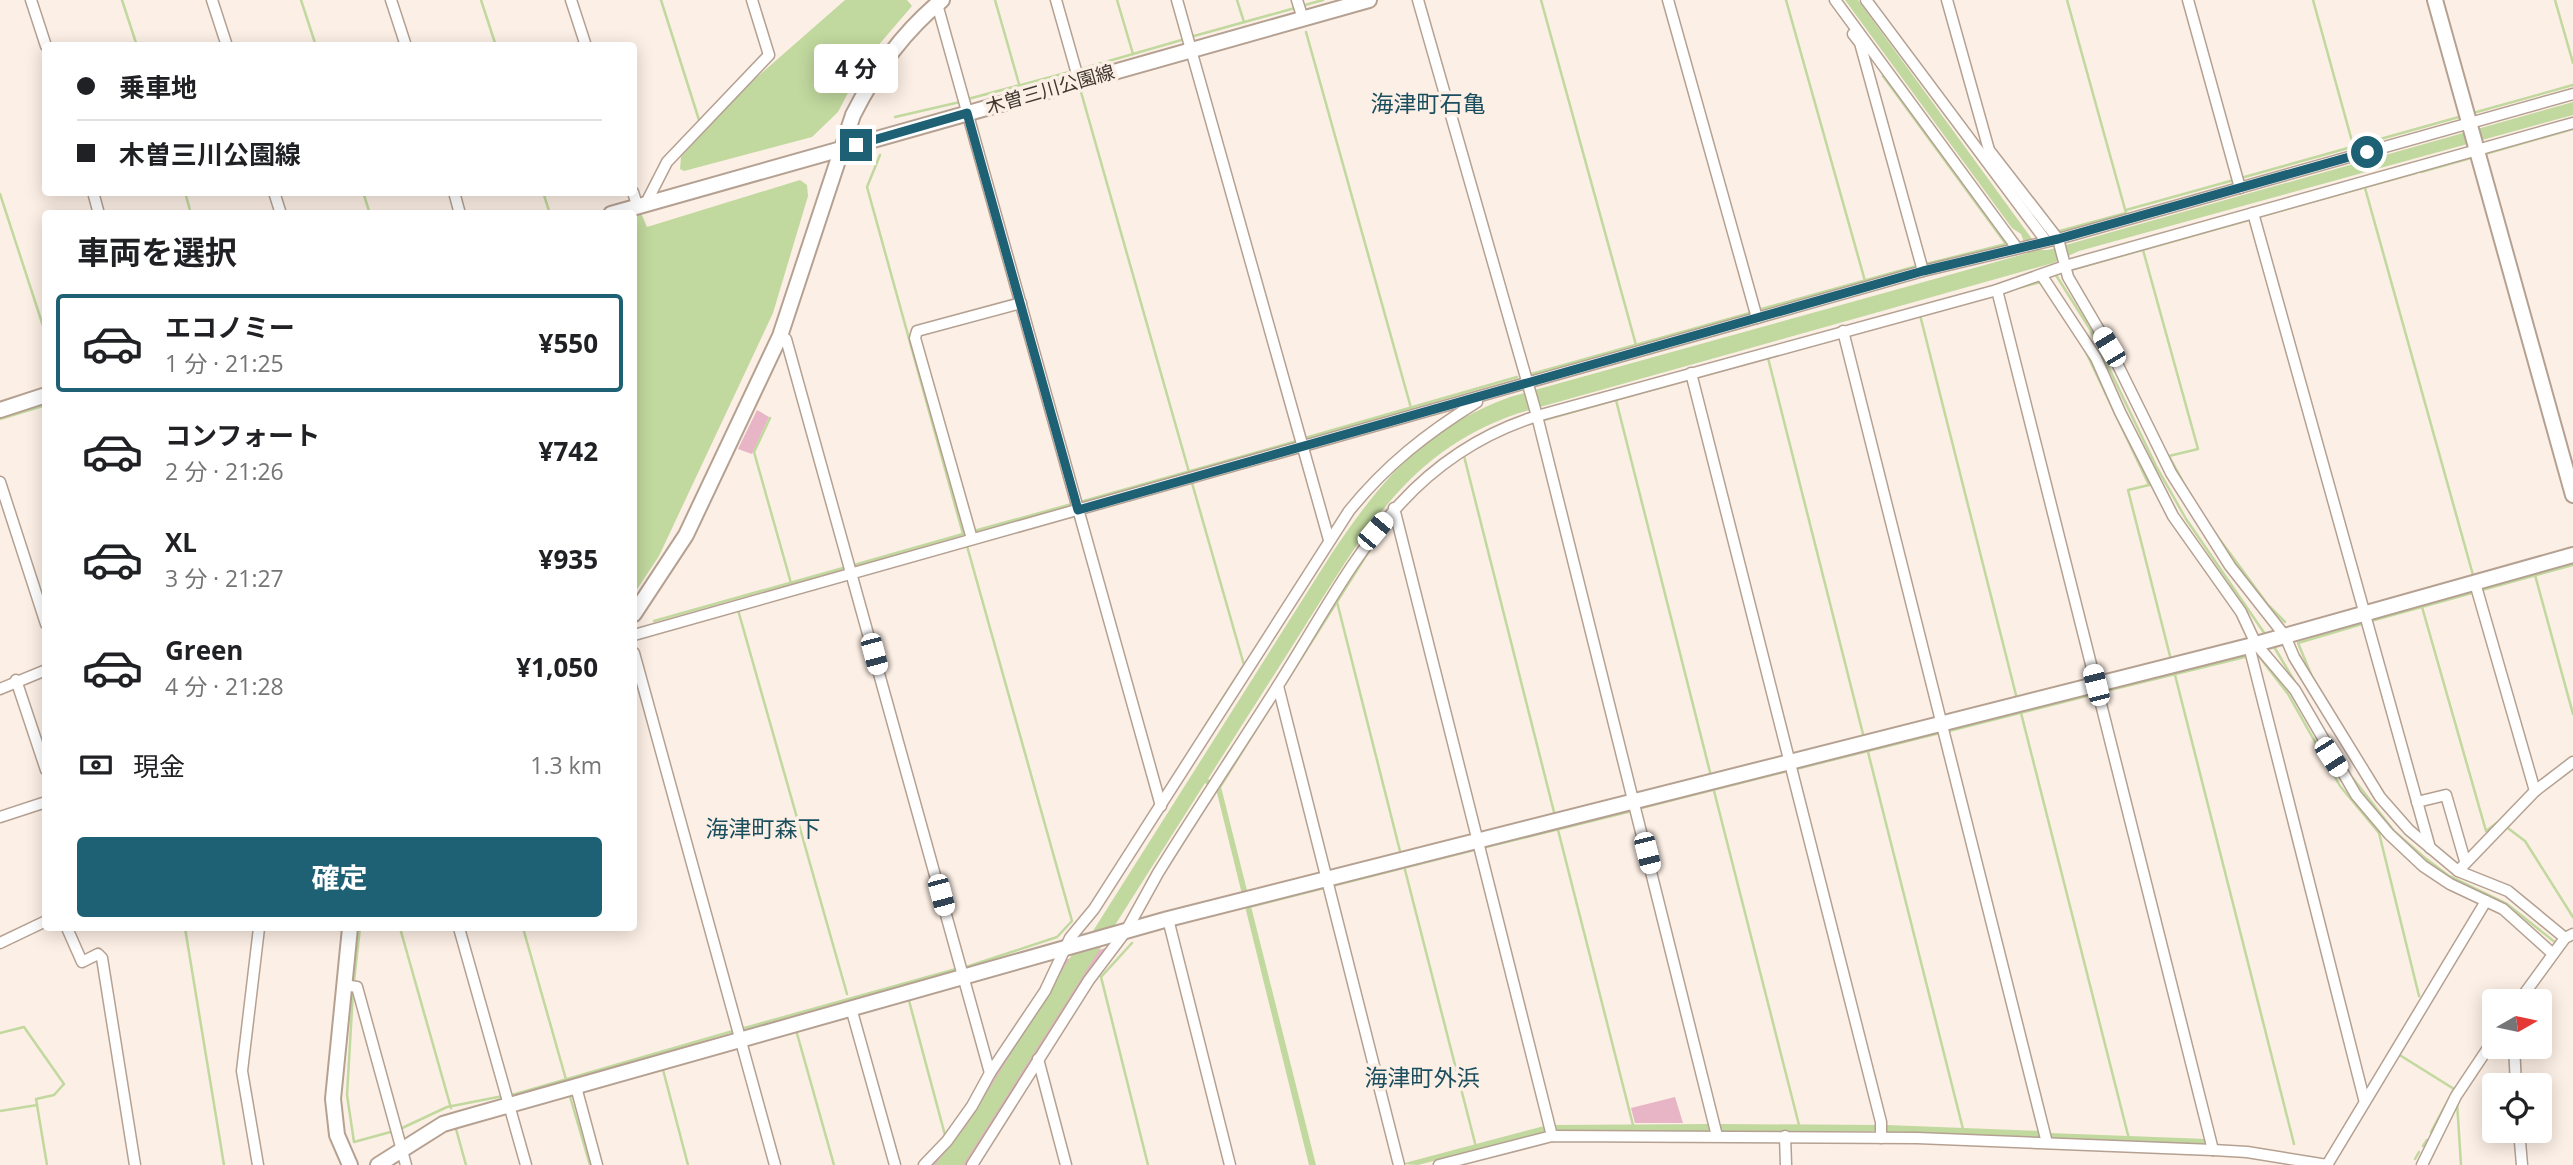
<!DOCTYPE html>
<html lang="ja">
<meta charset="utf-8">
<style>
:root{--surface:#fff;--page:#f6f6f6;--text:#202124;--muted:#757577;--line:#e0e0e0;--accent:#1e6074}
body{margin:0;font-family:"Open Sans","Noto Sans JP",sans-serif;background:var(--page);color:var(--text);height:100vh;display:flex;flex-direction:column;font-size:26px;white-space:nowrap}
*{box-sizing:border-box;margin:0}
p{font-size:23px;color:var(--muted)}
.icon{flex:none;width:38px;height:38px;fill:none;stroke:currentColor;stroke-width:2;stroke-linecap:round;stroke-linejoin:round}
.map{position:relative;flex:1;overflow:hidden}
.sheet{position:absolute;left:42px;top:210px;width:595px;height:721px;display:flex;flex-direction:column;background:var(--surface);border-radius:7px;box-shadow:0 4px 18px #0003}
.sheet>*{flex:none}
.guide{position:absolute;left:42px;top:42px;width:595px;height:154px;border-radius:7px;box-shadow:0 4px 18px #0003;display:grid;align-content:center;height:154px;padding:0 35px;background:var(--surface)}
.needle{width:46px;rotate:81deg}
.controls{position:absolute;left:2482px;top:989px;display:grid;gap:14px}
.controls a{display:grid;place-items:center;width:70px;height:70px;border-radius:7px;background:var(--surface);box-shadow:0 4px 18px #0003;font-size:35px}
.end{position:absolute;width:32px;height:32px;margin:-16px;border:9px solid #1e6074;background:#fff;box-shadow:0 0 0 4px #fff}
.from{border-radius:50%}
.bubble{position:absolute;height:49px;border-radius:7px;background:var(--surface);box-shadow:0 4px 18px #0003;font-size:23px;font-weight:700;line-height:49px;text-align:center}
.car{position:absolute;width:21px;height:42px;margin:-21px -10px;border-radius:9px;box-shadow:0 0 5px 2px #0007;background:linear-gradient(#fff 24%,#345 0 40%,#fff 0 76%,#345 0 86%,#fff 0)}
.guide b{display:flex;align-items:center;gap:24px;height:66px;font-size:26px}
.guide b+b{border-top:2px solid var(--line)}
.guide i{width:18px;height:18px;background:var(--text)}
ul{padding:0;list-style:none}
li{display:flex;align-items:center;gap:21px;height:98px;margin:0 14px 10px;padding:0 21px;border:4px solid transparent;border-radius:7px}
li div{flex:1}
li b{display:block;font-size:26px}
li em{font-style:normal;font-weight:700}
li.active{border-color:var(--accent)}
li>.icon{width:63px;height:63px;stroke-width:1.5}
h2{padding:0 35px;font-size:32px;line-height:84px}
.pay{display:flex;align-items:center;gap:18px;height:77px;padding:0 35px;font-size:26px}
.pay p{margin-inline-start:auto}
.cta{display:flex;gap:14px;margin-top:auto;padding:14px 35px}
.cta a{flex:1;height:80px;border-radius:7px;background:var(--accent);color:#fff;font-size:28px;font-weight:700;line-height:80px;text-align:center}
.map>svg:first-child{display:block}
.green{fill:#e7b5c5}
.water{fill:#c1d89e}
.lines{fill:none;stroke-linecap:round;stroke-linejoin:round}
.stream{stroke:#c1d89e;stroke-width:2.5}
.street-casing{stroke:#b5a192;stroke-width:13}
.secondary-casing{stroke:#b5a192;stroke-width:18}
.street{stroke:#fff;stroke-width:10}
.secondary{stroke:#fff;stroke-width:14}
.route{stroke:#1e6074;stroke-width:9}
.labels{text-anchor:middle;stroke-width:7;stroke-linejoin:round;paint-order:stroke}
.street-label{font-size:19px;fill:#403831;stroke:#fcefe5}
.quarter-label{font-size:23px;fill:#1a4e5e;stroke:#fcefe5}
</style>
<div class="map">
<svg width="2573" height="1165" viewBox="0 0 2573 1165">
<rect width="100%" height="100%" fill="#fcefe5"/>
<g class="green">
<path d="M757,410L769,417L752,454L738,449Z"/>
<path d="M1109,947L968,1165H930L993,1076L1064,960Z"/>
<path d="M1675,1097L1683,1123H1635L1631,1108Z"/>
</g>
<g class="water">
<path d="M845,0H907L912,6L864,62L838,112L812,137L684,171L680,169L681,157L739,93Z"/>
<path d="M1845,0H1858L2040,250H2048L2573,102V115L2079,251L2053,263L1519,413C1409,450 1366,530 1308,621C1275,674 1241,726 1208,779L1221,787L1316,1165H1309L1216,789L1205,783L963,1165H935L967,1125L1073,953L1093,931L1332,553C1381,480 1425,428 1510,397L2028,253L2021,234L2012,228Z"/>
<path d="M800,180L807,185L808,196L773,313L659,556L634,594V237L636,231L634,216L641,213L647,227Z"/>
<path d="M1713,1124L1711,1132H1557L1555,1125Z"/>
<path d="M1720,1124L1878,1125L1877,1131L1722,1132Z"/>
<path d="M1548,1125L1547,1132L1418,1165L1401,1164Z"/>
<path d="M1887,1125L2042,1131L2041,1138L1886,1132Z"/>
<path d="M2049,1133L2207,1139L2205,1145L2050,1139Z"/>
</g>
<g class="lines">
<g class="stream">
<path d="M122,0L137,46"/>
<path d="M301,0L316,46"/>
<path d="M481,0L496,46"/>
<path d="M661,0L699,120"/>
<path d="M995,0L1019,84"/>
<path d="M1117,0L1133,54"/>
<path d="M1237,0L1244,22"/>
<path d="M1541,0L1636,345"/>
<path d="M1786,0L1865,281"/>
<path d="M2313,0L2353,145"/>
<path d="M2555,0L2573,63"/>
<path d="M1305,5L1323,0"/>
<path d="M1306,32L1411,408"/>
<path d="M1194,36L1295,8"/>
<path d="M1081,69L1185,39"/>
<path d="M1883,76L2006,244L1926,264"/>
<path d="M1081,92L1189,472"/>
<path d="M968,99L1073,71"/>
<path d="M2473,113L2573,85"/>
<path d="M895,117L960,102"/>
<path d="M2485,154L2573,129"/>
<path d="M880,155L867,187L963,534"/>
<path d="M2421,172L2471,158"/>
<path d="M2241,178L2459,117"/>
<path d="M2365,188L2473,575"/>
<path d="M185,192L191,214"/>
<path d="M363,192L370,214"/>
<path d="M543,192L550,214"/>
<path d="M0,194L46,335"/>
<path d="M2126,210L2234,180"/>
<path d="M2258,217L2416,173"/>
<path d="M2056,232L2126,213L2067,0"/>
<path d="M2143,250L2198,449L2169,456L2188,491"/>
<path d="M2071,270L2249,220"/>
<path d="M2054,272L2090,329L2156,466L2186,519L2267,637"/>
<path d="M2014,289L2041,282"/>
<path d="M1758,310L1917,266"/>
<path d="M1920,315L2017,699"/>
<path d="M2083,346L2149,485L2128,490L2171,660"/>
<path d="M1768,358L1864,738"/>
<path d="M1528,375L1750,313"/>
<path d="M1698,377L1769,357"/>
<path d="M1616,400L1711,776"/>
<path d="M770,418L754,452L791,583"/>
<path d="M0,419L46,405"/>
<path d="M1544,420L1687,380"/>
<path d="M1305,438L1517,377"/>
<path d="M1464,456L1555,816"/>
<path d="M1192,483L1244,665L1200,734"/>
<path d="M1080,502L1297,441"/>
<path d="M2212,529L2268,605L2285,622"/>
<path d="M974,531L1072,504"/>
<path d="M854,565L963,534"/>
<path d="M2535,575L2573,714"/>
<path d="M2482,590L2573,565"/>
<path d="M1337,602L1401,855"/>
<path d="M2422,607L2486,831L2498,822"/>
<path d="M738,610L847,994"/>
<path d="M654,621L843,568"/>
<path d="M2371,621L2472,593"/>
<path d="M2273,645L2345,766"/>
<path d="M2258,655L2288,694L2340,786L2379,833L2419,996"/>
<path d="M2174,671L2294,1144"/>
<path d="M2313,679L2298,643L2362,624"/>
<path d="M1283,687L1371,548"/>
<path d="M2102,692L2249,656"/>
<path d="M2020,709L2129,1139"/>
<path d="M1949,731L2095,694"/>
<path d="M1867,748L1963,1129"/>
<path d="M1796,769L1940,733"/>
<path d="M2348,772L2394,831L2425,858L2449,876L2507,904L2556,943"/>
<path d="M1220,787L1276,698"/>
<path d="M1713,787L1799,1125"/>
<path d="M1641,808L1788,771"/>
<path d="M1557,826L1633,1125"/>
<path d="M2505,826L2525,841L2573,917"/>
<path d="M1486,847L1632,811"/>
<path d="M1404,866L1476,1147"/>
<path d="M1332,886L1478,849"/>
<path d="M1249,907L1324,888"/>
<path d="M185,928L224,1165"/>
<path d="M400,928L451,1108"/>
<path d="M523,928L567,1083"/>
<path d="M1132,943L1101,977L1148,1165"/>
<path d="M966,967L1057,937L1072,921L967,546"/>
<path d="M354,981L360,928"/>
<path d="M353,991L347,1095L354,1142L394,1131"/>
<path d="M908,997L945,1135"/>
<path d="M741,1029L956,969"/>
<path d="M796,1030L834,1165"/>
<path d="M0,1033L24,1027L64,1084L54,1095L36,1099L47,1165"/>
<path d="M2398,1054L2454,1089L2431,1132"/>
<path d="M662,1066L688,1165"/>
<path d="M569,1093L590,1165"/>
<path d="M512,1095L733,1031"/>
<path d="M2457,1102L2461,1165"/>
<path d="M0,1111L37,1105"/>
<path d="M400,1129L447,1107L503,1096"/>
<path d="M456,1129L466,1165"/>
<path d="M2423,1146L2427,1140"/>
<path d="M2415,1159L2419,1152"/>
</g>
<defs>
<g id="street">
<path d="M31,0L46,46"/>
<path d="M212,0L227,46"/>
<path d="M391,0L406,46"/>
<path d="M571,0L586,46"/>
<path d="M1056,0L1079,81"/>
<path d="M1177,0L1329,540"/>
<path d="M1297,0L1303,19"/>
<path d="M1418,0L1537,416L1717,1136"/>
<path d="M1668,0L1757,318"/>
<path d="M1835,0L2017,248"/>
<path d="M1866,0L2046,241"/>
<path d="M1947,0L1989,150L2058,239L2573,94"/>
<path d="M2188,0L2240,188"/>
<path d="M937,4L1161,806"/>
<path d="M1853,34L1860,43L1923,271"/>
<path d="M93,192L99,214"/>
<path d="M274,192L281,214"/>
<path d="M454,192L460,214"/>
<path d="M633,192L637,205"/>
<path d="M646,203L667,162L769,55L752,0"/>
<path d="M2253,213L2430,848"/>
<path d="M2042,276L2096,358L2120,412L2173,516L2241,612L2256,644L2295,690L2356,795L2389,834L2423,866L2450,884L2503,909L2553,954"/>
<path d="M1997,290L2213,1150"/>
<path d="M1843,331L2047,1143"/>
<path d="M780,336L786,339L990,1073"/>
<path d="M1691,373L1881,1122V1138"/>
<path d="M0,482L46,624"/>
<path d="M1394,508L1552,1136"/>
<path d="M972,539L915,338L917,331L1021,303"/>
<path d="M2475,583L2535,791"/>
<path d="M634,635L1923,271L2058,239L2068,277L2109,347L2171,473L2230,566L2285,636L2294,657L2380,797L2409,830L2458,871L2508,891L2565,938"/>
<path d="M2249,646L2364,1099"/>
<path d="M634,653L775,1165"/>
<path d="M16,680L46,770"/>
<path d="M1278,686L1399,1165"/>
<path d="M0,689L46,670"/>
<path d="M2417,802L2446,795L2465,861"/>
<path d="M0,817L46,802"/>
<path d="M2458,871L2535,791L2573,762"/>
<path d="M1168,919L1230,1165"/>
<path d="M67,928L82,962L98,954L102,958L135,1165"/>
<path d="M459,928L526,1165"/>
<path d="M0,943L46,921"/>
<path d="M343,985L357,987L406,1165"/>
<path d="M2519,1001L2565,938L2573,934"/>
<path d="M851,1008L895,1165"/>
<path d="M2514,1046L2516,1085"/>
<path d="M1038,1059L1066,1165"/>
<path d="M576,1087L597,1165"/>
<path d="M2519,1130L2522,1165"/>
<path d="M1785,1136L1786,1165"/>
<path d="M258,1165L242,1071L259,928"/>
<path d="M924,1165L947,1141L972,1106L990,1073L1045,991L1070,938L1094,909L1349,511C1386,465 1427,433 1477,402"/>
<path d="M972,1165L1089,980L1126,931L1158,873C1197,810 1239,747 1279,684C1351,570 1398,460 1537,416L1997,290L2065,266L2573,123"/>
<path d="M1439,1165L1552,1136L1917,1138L2213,1150L2247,1152L2327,1165"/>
<path d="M2327,1165L2486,901"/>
<path d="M2422,1165L2456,1096L2494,1039"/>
</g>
<g id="secondary">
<path d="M2435,0L2573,495"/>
<path d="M611,214L1369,0"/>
<path d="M0,410L46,395"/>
<path d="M634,614L686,535L780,336L853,115C875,71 904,31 942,0"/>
<path d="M350,928L333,1099L337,1135L350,1165"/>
<path d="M378,1165L443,1124L460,1119L1168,919L2249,646L2573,555"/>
</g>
</defs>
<use href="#street" class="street-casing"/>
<use href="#secondary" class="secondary-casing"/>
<use href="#street" class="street"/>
<use href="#secondary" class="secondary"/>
</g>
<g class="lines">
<path class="route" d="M856,145L967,113L1078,510L1923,271L2058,239L2367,152"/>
</g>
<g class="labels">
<g class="street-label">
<text transform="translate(1050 89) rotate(-16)" y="7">木曽三川公園線</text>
</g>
<g class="quarter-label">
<text x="1428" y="112">海津町石亀</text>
<text x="763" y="837">海津町森下</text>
<text x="1422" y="1086">海津町外浜</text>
</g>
</g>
</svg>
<div class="controls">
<a><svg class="needle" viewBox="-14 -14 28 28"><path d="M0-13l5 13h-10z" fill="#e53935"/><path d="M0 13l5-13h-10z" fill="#757577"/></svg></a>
<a><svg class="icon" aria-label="locate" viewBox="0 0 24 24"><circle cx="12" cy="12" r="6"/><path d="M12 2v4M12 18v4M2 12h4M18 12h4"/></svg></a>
</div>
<i class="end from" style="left:2367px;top:152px"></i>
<i class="end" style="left:856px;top:145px"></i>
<div class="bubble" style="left:814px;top:44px;width:84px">4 分</div>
<i class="car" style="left:2109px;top:347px;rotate:329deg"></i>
<i class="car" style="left:1375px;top:531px;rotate:40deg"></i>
<i class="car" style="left:874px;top:654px;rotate:165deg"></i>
<i class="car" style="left:2096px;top:685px;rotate:346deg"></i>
<i class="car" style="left:2331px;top:757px;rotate:147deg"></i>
<i class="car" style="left:1647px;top:853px;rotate:166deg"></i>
<i class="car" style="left:941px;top:895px;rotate:165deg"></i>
<div class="guide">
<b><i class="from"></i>乗車地</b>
<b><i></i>木曽三川公園線</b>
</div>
<section class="sheet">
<h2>車両を選択</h2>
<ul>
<li class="active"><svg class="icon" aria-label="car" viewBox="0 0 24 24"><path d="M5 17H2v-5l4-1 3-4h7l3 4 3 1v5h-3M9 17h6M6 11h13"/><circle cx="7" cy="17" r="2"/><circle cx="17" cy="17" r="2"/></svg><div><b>エコノミー</b><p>1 分 · 21:25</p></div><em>¥550</em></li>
<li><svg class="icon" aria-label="car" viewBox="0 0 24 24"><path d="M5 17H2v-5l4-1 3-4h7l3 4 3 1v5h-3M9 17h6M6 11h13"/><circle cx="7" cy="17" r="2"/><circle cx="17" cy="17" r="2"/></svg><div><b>コンフォート</b><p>2 分 · 21:26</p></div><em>¥742</em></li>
<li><svg class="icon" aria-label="car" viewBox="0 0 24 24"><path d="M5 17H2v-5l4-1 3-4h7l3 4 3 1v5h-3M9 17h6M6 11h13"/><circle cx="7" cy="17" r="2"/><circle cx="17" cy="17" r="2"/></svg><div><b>XL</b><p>3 分 · 21:27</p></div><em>¥935</em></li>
<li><svg class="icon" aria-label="car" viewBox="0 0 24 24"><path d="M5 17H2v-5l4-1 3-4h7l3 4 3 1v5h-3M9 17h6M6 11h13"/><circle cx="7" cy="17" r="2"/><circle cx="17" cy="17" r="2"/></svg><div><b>Green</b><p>4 分 · 21:28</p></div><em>¥1,050</em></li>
</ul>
<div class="pay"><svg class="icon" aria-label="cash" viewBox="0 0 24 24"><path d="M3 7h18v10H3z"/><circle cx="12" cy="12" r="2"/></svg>現金<p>1.3 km</p></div>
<div class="cta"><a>確定</a></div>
</section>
</div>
